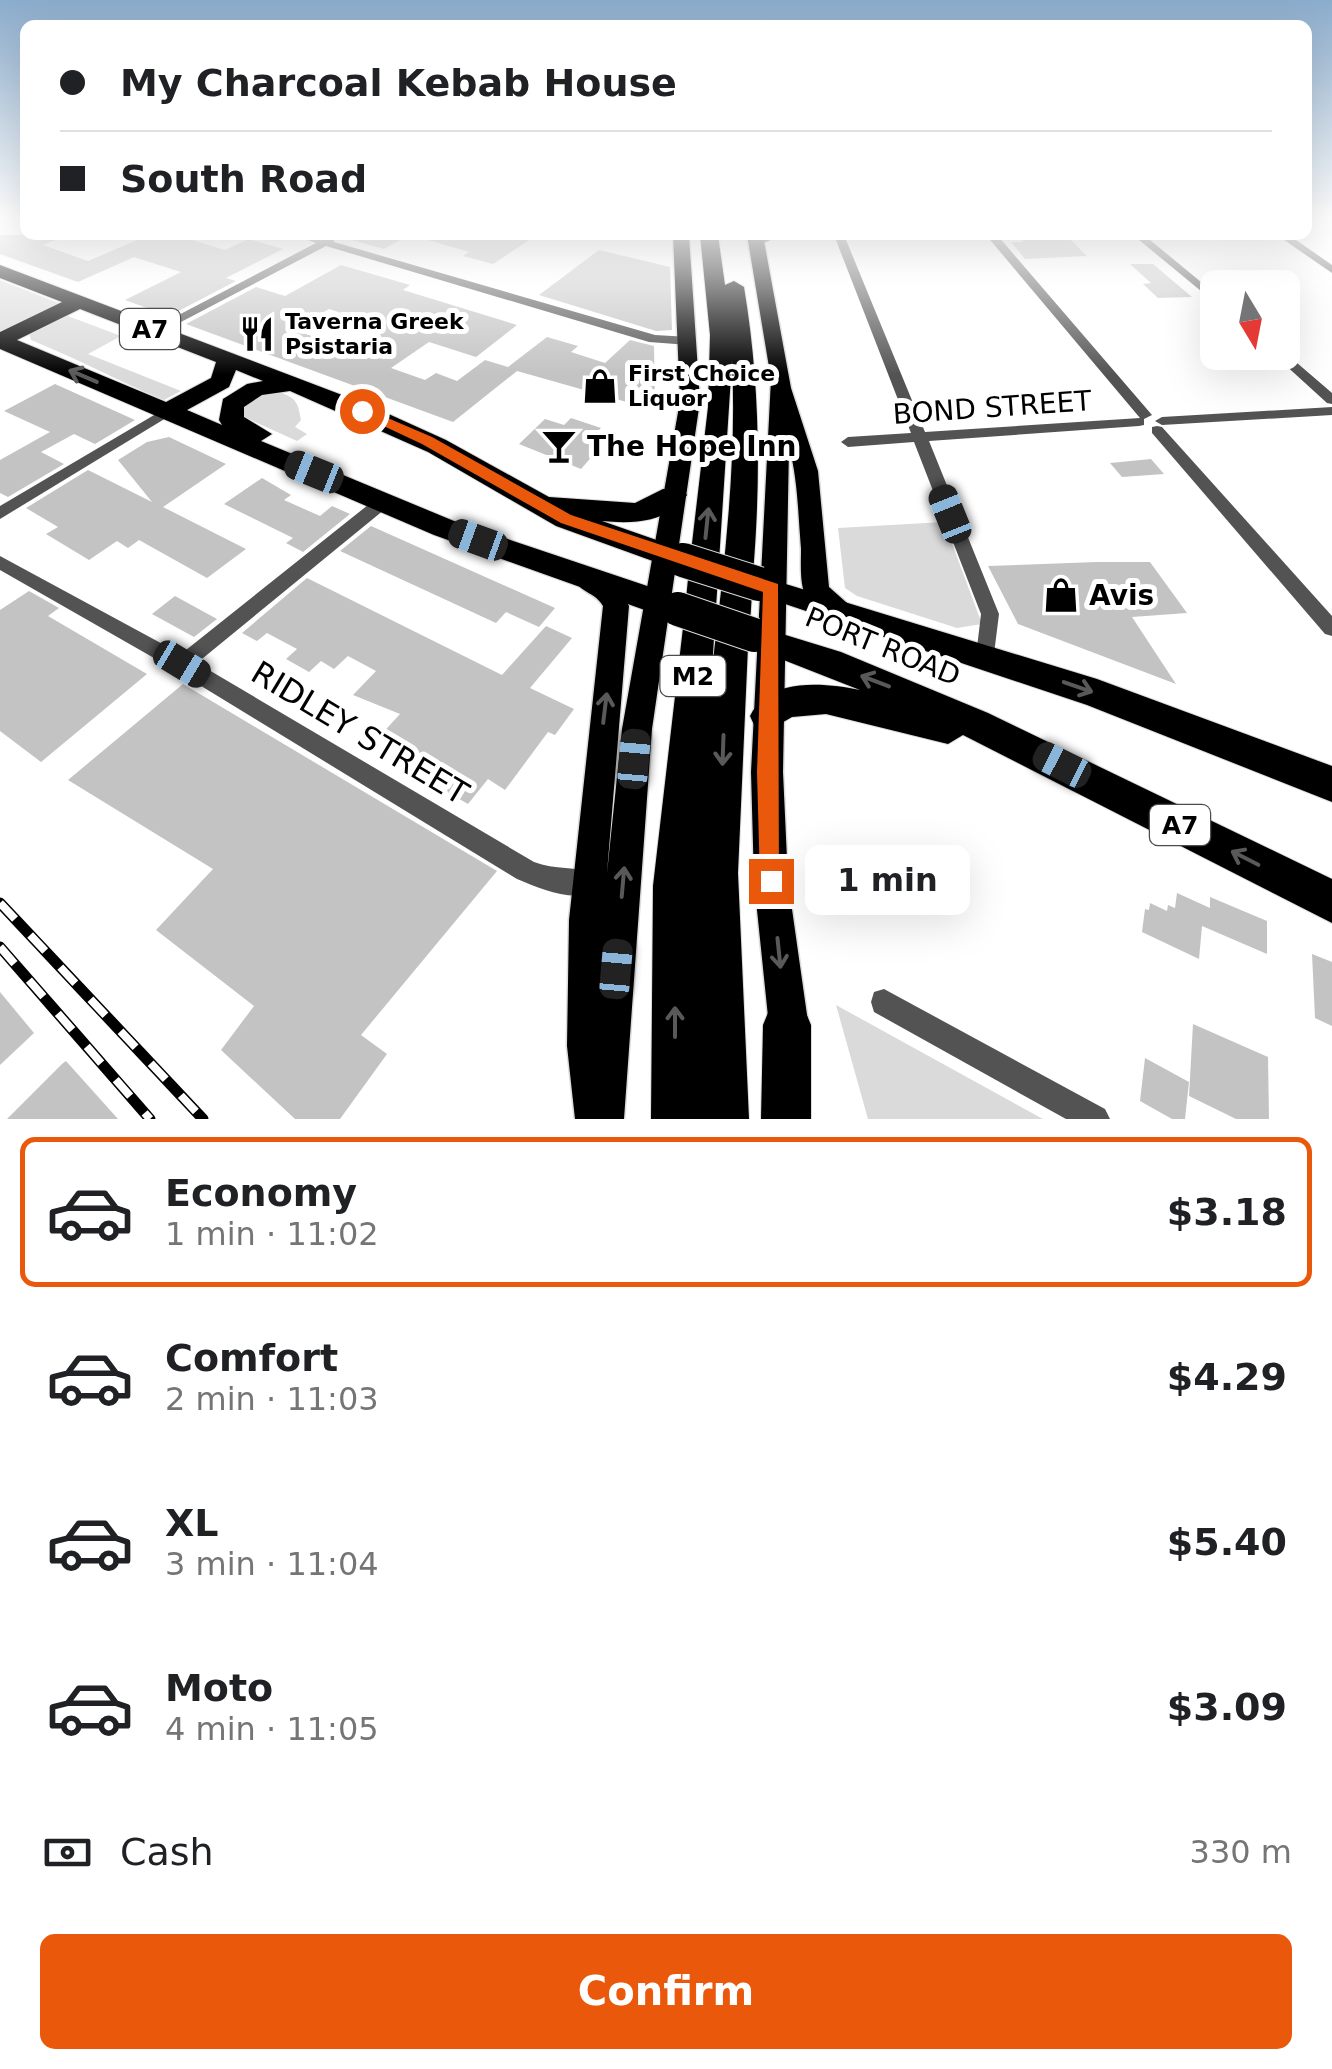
<!DOCTYPE html>
<meta charset="utf-8">
<style>
:root{--surface:#fff;--page:#f6f6f6;--text:#202124;--muted:#757577;--line:#e0e0e0;--accent:#ea580c}
body{margin:0;font-family:"DejaVu Sans",sans-serif;background:var(--page);color:var(--text);height:100vh;display:flex;flex-direction:column;font-size:38px;white-space:nowrap}
*{box-sizing:border-box;margin:0}
p{font-size:32px;color:var(--muted)}
.icon{flex:none;width:55px;height:55px;fill:none;stroke:currentColor;stroke-width:2;stroke-linecap:round;stroke-linejoin:round}
.map{position:relative;height:1119px;overflow:hidden}
.drawer{display:flex;flex-direction:column;background:var(--surface);flex:1}
.drawer>*{flex:none}
.banner{position:absolute;left:20px;top:20px;width:1292px;height:220px;border-radius:15px;box-shadow:0 10px 40px #0002;display:grid;align-content:center;height:220px;padding:0 40px;background:var(--surface)}
.needle{width:65px;rotate:170deg}
.fabs{position:absolute;left:1200px;top:270px;display:grid;gap:20px}
.fabs a{display:grid;place-items:center;width:100px;height:100px;border-radius:15px;background:var(--surface);box-shadow:0 10px 40px #0002;font-size:50px}
.end{position:absolute;width:45px;height:45px;margin:-22px;border:12px solid #ea580c;background:#fff;box-shadow:0 0 0 5px #fff}
.from{border-radius:50%}
.bubble{position:absolute;height:70px;border-radius:15px;background:var(--surface);box-shadow:0 10px 40px #0002;font-size:32px;font-weight:700;line-height:70px;text-align:center}
.car{position:absolute;width:30px;height:60px;margin:-30px -15px;border-radius:12px;box-shadow:0 0 8px 2px #0007;background:linear-gradient(#222 24%,#8ab4d8 0 40%,#222 0 76%,#8ab4d8 0 86%,#222 0)}
.banner b{display:flex;align-items:center;gap:35px;height:95px;font-size:38px}
.banner b+b{border-top:2px solid var(--line)}
.banner i{width:25px;height:25px;background:var(--text)}
ul{padding:18px 0 0;list-style:none}
li{display:flex;align-items:center;gap:30px;height:150px;margin:0 20px 15px;padding:0 20px;border:5px solid transparent;border-radius:15px}
li div{flex:1}
li b{display:block;font-size:38px}
li em{font-style:normal;font-weight:700}
li.current{border-color:var(--accent)}
li>.icon{width:90px;height:90px;stroke-width:1.5}
.pay{display:flex;align-items:center;gap:25px;height:110px;padding:0 40px;font-size:38px}
.pay p{margin-inline-start:auto}
.action{display:flex;gap:20px;margin-top:auto;padding:20px 40px}
.action a{flex:1;height:115px;border-radius:15px;background:var(--accent);color:#fff;font-size:40px;font-weight:700;line-height:115px;text-align:center}
.map>svg:first-child{display:block}
.green{fill:#dadada}
.building{fill:#c3c3c3;fill-rule:evenodd}
.lines{fill:none;stroke-linecap:round;stroke-linejoin:round}
.primary-casing{stroke:#dbdbdb;stroke-width:3}
.highway-casing{stroke:#dbdbdb;stroke-width:2}
.street{fill:#535353;fill-rule:evenodd}
.secondary{fill:#202020;fill-rule:evenodd}
.primary{fill:#000;fill-rule:evenodd}
.highway{fill:#000;fill-rule:evenodd}
.rail-casing{stroke:#000;stroke-width:11}
.rail{stroke:#fff;stroke-width:8;stroke-dasharray:22;stroke-linecap:butt}
.highway-bridge-casing{stroke:#dbdbdb;stroke-width:36;stroke-linecap:butt}
.highway-bridge{stroke:#000;stroke-width:34}
.oneway{stroke:#595959}
.route{fill:#ea580c}
.labels{text-anchor:middle;stroke-width:10;stroke-linejoin:round;paint-order:stroke}
.far-poi-label{font-size:22px;font-weight:bold;fill:#000;stroke:#fff;text-anchor:start}
.shield{fill:#fff;stroke:#4c4c4c;stroke-width:2.5}
.shield-label{font-size:25px;font-weight:bold;fill:#000}
.street-label{font-size:28px;fill:#000;stroke:#fff}
.poi-label{font-size:28px;font-weight:bold;fill:#000;stroke:#fff;text-anchor:start}
.near-street-label{font-size:32px;fill:#000;stroke:#fff}
</style>
<div class="map">
<svg width="1332" height="1119" viewBox="0 0 1332 1119">
<rect width="100%" height="100%" fill="#fff"/>
<g class="green">
<path d="M0,280L61,304L0,331Z"/>
<path d="M60,313L121,336L88,354L181,391L164,400C116,380 76,358 31,340L29,332Z"/>
<path d="M279,392C297,398 298,403 301,420L295,427L307,434L297,441L240,415L239,407L253,395Z"/>
<path d="M944,522L982,624L957,628L857,596L845,588L838,528Z"/>
<path d="M836,1005L1043,1119H868Z"/>
</g>
<g class="building">
<path d="M0,235H67L43,245L88,261L149,235H176L225,250L249,239L283,249L226,278L236,281L169,316L125,300L181,272L134,257L78,282L0,254Z"/>
<path d="M348,235H409L384,249L348,239Z"/>
<path d="M426,235H537L493,264L463,256L469,252L425,239Z"/>
<path d="M1018,235H1066L1087,256L1025,259L1011,242H1024Z"/>
<path d="M599,250L670,267L672,330L656,331L539,295Z"/>
<path d="M1130,264H1153L1192,297L1158,298L1143,284L1151,283Z"/>
<path d="M341,265L410,285L403,290L517,325L476,357L429,342L391,368L425,380L436,373L457,381L485,360L508,367L547,337L578,346L571,352L605,363L630,340L654,346L655,410L517,371L453,422L186,324L256,287L285,296ZM329,309L387,328L353,349L293,330Z"/>
<path d="M55,384L135,420L95,444L74,434L41,452L64,464L8,497L0,493V460L50,432L4,411Z"/>
<path d="M571,418L601,428L587,442L601,446L581,469L519,444L545,419L564,425Z"/>
<path d="M169,437L226,464L163,507L246,549L207,578L139,540L128,548L117,541L89,560L46,534L58,527L26,508L88,470L152,502L118,460L147,442Z"/>
<path d="M1151,459L1164,474L1122,477L1110,463Z"/>
<path d="M262,478L291,495L284,500L320,516L332,506L350,514L303,552L286,543L293,538L224,504Z"/>
<path d="M371,526L555,608L539,627L506,612L496,623L340,551Z"/>
<path d="M1097,562H1150L1187,613L1132,617L1176,684L1018,624L988,566Z"/>
<path d="M307,578L502,675L546,626L572,638L530,688L574,709L555,735L548,732L505,790L488,779L468,804L402,766L410,756L378,738L400,714L353,695L376,671L348,656L334,669L321,661L309,672L286,659L297,649L267,633L257,641L242,633Z"/>
<path d="M29,591L59,608L48,616L147,674L41,762L0,731V610Z"/>
<path d="M175,596L217,619L194,637L152,614Z"/>
<path d="M183,684L497,871L361,1035L387,1054L340,1119H295L221,1050L254,1006L156,930L213,869L68,780Z"/>
<path d="M1177,893L1210,908V897L1267,921V954L1202,926L1199,959L1142,932L1145,909L1149,910L1150,903L1167,911L1168,905L1175,908Z"/>
<path d="M1312,954L1332,962V1026L1315,1018Z"/>
<path d="M0,992L34,1033L0,1065Z"/>
<path d="M1193,1024L1268,1057L1269,1119H1236L1189,1096Z"/>
<path d="M1145,1058L1189,1082L1185,1119H1172L1140,1101Z"/>
<path d="M66,1061L118,1119H7L62,1064Z"/>
</g>
<g class="lines">
<defs>
<g id="primary">
<path d="M673,235H689L700,401L652,729L624,1119H575L567,1046L569,920L603,606C596,593 582,593 575,581L579,574C603,567 619,587 629,606L607,873L622,729L680,401Z"/>
<path d="M747,235H763L791,388L818,471L829,587L856,611L852,618C834,624 808,608 803,589C800,577 801,561 801,549C798,514 798,480 789,447L783,772L788,881L810,1036L804,1050L790,1056L776,1050L770,1036L754,881L751,772L771,379Z"/>
</g>
<g id="highway">
<path d="M700,235H718L725,285L734,281L744,287C760,383 761,477 753,574L1097,679L1332,766V802L1087,705L752,593L750,624L841,652L988,713L1332,879V923L963,735L948,744L826,714L792,717L768,731L755,727L750,716C769,677 824,683 860,690L748,646L738,873L749,1119H651L653,886L684,619L667,618L434,535L0,349V332L62,302L0,278V265L371,406L446,440L549,497L635,503L663,489H683L687,495C668,523 633,524 602,521L691,552L708,407L710,335ZM80,309L216,362L211,378L166,402L17,340ZM732,361C737,464 724,567 712,669ZM236,370L263,381L247,384L223,399L219,420L222,425L187,410L229,387ZM290,391L428,452L556,526L672,568L689,569L686,599L454,521L261,441L272,434L244,417V407L262,395Z"/>
<path d="M787,1001L804,1008L811,1025V1119H761L763,1025L770,1008Z"/>
</g>
</defs>
<use href="#primary" class="primary-casing"/>
<use href="#highway" class="highway-casing"/>
<g class="street">
<path d="M295,235L334,238V242L655,335L689,337L695,341L689,345L649,342L326,246L158,334L148,331L316,243Z"/>
<path d="M834,235H844L925,432L1140,418L986,235H997L1152,415L1144,419V425L1139,426L929,441L999,614L993,662L986,664L979,662L976,656L981,614L914,442L848,447L841,442L848,437L911,433Z"/>
<path d="M1133,235H1144L1218,296V305Z"/>
<path d="M1277,235H1289L1332,265V273Z"/>
<path d="M1282,350L1332,393V404L1327,403L1271,352H1282Z"/>
<path d="M1332,407V415L1162,425L1155,421L1162,417Z"/>
<path d="M166,408L171,409V415L0,519V506Z"/>
<path d="M1157,426L1162,427L1332,616V636L1325,634L1152,433V427Z"/>
<path d="M384,496L392,501L390,505L197,663L534,862C555,870 576,866 596,874L599,883L596,892C570,902 541,889 517,879L175,670L0,570V556L181,654L378,497Z"/>
<path d="M884,989L1105,1109L1110,1119H1066L874,1012L871,1002L874,992Z"/>
</g>
<path class="secondary" d="M765,235H782L757,246L751,242Z"/>
<use href="#primary" class="primary"/>
<use href="#highway" class="highway"/>
<defs>
<g id="rail">
<path d="M0,903L203,1119"/>
<path d="M0,947L150,1119"/>
</g>
</defs>
<use href="#rail" class="rail-casing"/>
<use href="#rail" class="rail"/>
<defs>
<g id="highway-bridge">
<path d="M683,560L759,584"/>
<path d="M678,609L754,635"/>
</g>
</defs>
<use href="#highway-bridge" class="highway-bridge-casing"/>
<use href="#highway-bridge" class="highway-bridge"/>
</g>
<defs><path id="oneway-shaft" d="M-6 0H5M1.5-3L5.5 0L1.5 3" fill="none" stroke-width="1.6" stroke-linecap="round" stroke-linejoin="round" transform="scale(2.5)"/></defs>
<g class="oneway">
<use href="#oneway-shaft" transform="translate(83 376) rotate(-157)"/>
<use href="#oneway-shaft" transform="translate(707 523) rotate(-84)"/>
<use href="#oneway-shaft" transform="translate(875 681) rotate(-159)"/>
<use href="#oneway-shaft" transform="translate(1078 687) rotate(19)"/>
<use href="#oneway-shaft" transform="translate(605 708) rotate(-83)"/>
<use href="#oneway-shaft" transform="translate(723 750) rotate(92)"/>
<use href="#oneway-shaft" transform="translate(1245 858) rotate(-153)"/>
<use href="#oneway-shaft" transform="translate(623 882) rotate(-85)"/>
<use href="#oneway-shaft" transform="translate(779 953) rotate(84)"/>
<use href="#oneway-shaft" transform="translate(675 1022) rotate(-90)"/>
</g>
<linearGradient id="sky" x2="0" y2="1"><stop stop-color="#8baccc"/><stop offset="0.58" stop-color="#fff"/><stop offset="1" stop-color="#fff" stop-opacity="0"/></linearGradient>
<rect width="1332" height="375" fill="url(#sky)"/>
<path class="route" d="M362,407L432,437L571,515L778,584L779,889H763L760,881L757,772L763,592L561,523L422,444L358,414Z"/>
<defs>
<symbol id="restaurant-bare" viewBox="-9 -9 18 18"><path d="M-5-6h1v4h1v-4h1v4h1v-4h1v5L-1.5 .5V6h-2V.5L-5-1ZM5-6V6H3V1.5H1.5Q1.5-4 5-6Z" fill="#000" stroke="#fff" stroke-width="2.5" paint-order="stroke"/></symbol>
<symbol id="shop-bare" viewBox="-9 -9 18 18"><path d="M-5-2.5h2.3a2.7 3.5 0 0 1 5.4 0H5L5.5 6h-11ZM-1.5-2.5h3a1.5 2.3 0 0 0-3 0Z" fill="#000" stroke="#fff" stroke-width="2.5" paint-order="stroke"/></symbol>
<symbol id="bar-bare" viewBox="-9 -9 18 18"><path d="M-6-5H6L.8 .8V4.5H3.5V6h-7V4.5H-.8V.8Z" fill="#000" stroke="#fff" stroke-width="2.5" paint-order="stroke"/></symbol>
</defs>
<g fill-rule="evenodd">
<use href="#restaurant-bare" x="232" y="309" width="50" height="50"/>
<use href="#shop-bare" x="575" y="361" width="50" height="50"/>
<use href="#bar-bare" x="534" y="421" width="50" height="50"/>
<use href="#shop-bare" x="1036" y="570" width="50" height="50"/>
</g>
<g class="labels">
<g class="far-poi-label">
<text x="285" y="329">Taverna Greek<tspan x="285" dy="25">Psistaria</tspan></text>
<text x="628" y="381">First Choice<tspan x="628" dy="25">Liquor</tspan></text>
</g>
<g class="shield">
<rect x="120" y="309" width="60" height="40" rx="8"/>
<rect x="660.5" y="656" width="65" height="40" rx="8"/>
<rect x="1150" y="805" width="60" height="40" rx="8"/>
</g>
<g class="shield-label">
<text x="150" y="338">A7</text>
<text x="693" y="685">M2</text>
<text x="1180" y="834">A7</text>
</g>
<g class="street-label">
<text transform="translate(992 407) rotate(-4)" y="10">BOND STREET</text>
<text transform="translate(883 646) rotate(22)" y="10">PORT ROAD</text>
</g>
<g class="poi-label">
<text x="587" y="456">The Hope Inn</text>
<text x="1089" y="605">Avis</text>
</g>
<g class="near-street-label">
<text transform="translate(360 733) rotate(31)" y="11">RIDLEY STREET</text>
</g>
</g>
</svg>
<div class="fabs">
<a><svg class="needle" viewBox="-14 -14 28 28"><path d="M0-13l5 13h-10z" fill="#e53935"/><path d="M0 13l5-13h-10z" fill="#757577"/></svg></a>
</div>
<i class="end from" style="left:362px;top:411px"></i>
<i class="end" style="left:771px;top:881px"></i>
<div class="bubble" style="left:805px;top:845px;width:165px">1 min</div>
<i class="car" style="left:314px;top:472px;rotate:292deg"></i>
<i class="car" style="left:950px;top:514px;rotate:338deg"></i>
<i class="car" style="left:478px;top:540px;rotate:290deg"></i>
<i class="car" style="left:182px;top:664px;rotate:121deg"></i>
<i class="car" style="left:634px;top:759px;rotate:5deg"></i>
<i class="car" style="left:1062px;top:765px;rotate:297deg"></i>
<i class="car" style="left:616px;top:969px;rotate:5deg"></i>
<div class="banner">
<b><i class="from"></i>My Charcoal Kebab House</b>
<b><i></i>South Road</b>
</div>
</div>
<section class="drawer">
<ul>
<li class="current"><svg class="icon" aria-label="car" viewBox="0 0 24 24"><path d="M5 17H2v-5l4-1 3-4h7l3 4 3 1v5h-3M9 17h6M6 11h13"/><circle cx="7" cy="17" r="2"/><circle cx="17" cy="17" r="2"/></svg><div><b>Economy</b><p>1 min · 11:02</p></div><em>$3.18</em></li>
<li><svg class="icon" aria-label="car" viewBox="0 0 24 24"><path d="M5 17H2v-5l4-1 3-4h7l3 4 3 1v5h-3M9 17h6M6 11h13"/><circle cx="7" cy="17" r="2"/><circle cx="17" cy="17" r="2"/></svg><div><b>Comfort</b><p>2 min · 11:03</p></div><em>$4.29</em></li>
<li><svg class="icon" aria-label="car" viewBox="0 0 24 24"><path d="M5 17H2v-5l4-1 3-4h7l3 4 3 1v5h-3M9 17h6M6 11h13"/><circle cx="7" cy="17" r="2"/><circle cx="17" cy="17" r="2"/></svg><div><b>XL</b><p>3 min · 11:04</p></div><em>$5.40</em></li>
<li><svg class="icon" aria-label="car" viewBox="0 0 24 24"><path d="M5 17H2v-5l4-1 3-4h7l3 4 3 1v5h-3M9 17h6M6 11h13"/><circle cx="7" cy="17" r="2"/><circle cx="17" cy="17" r="2"/></svg><div><b>Moto</b><p>4 min · 11:05</p></div><em>$3.09</em></li>
</ul>
<div class="pay"><svg class="icon" aria-label="cash" viewBox="0 0 24 24"><path d="M3 7h18v10H3z"/><circle cx="12" cy="12" r="2"/></svg>Cash<p>330 m</p></div>
<div class="action"><a>Confirm</a></div>
</section>
